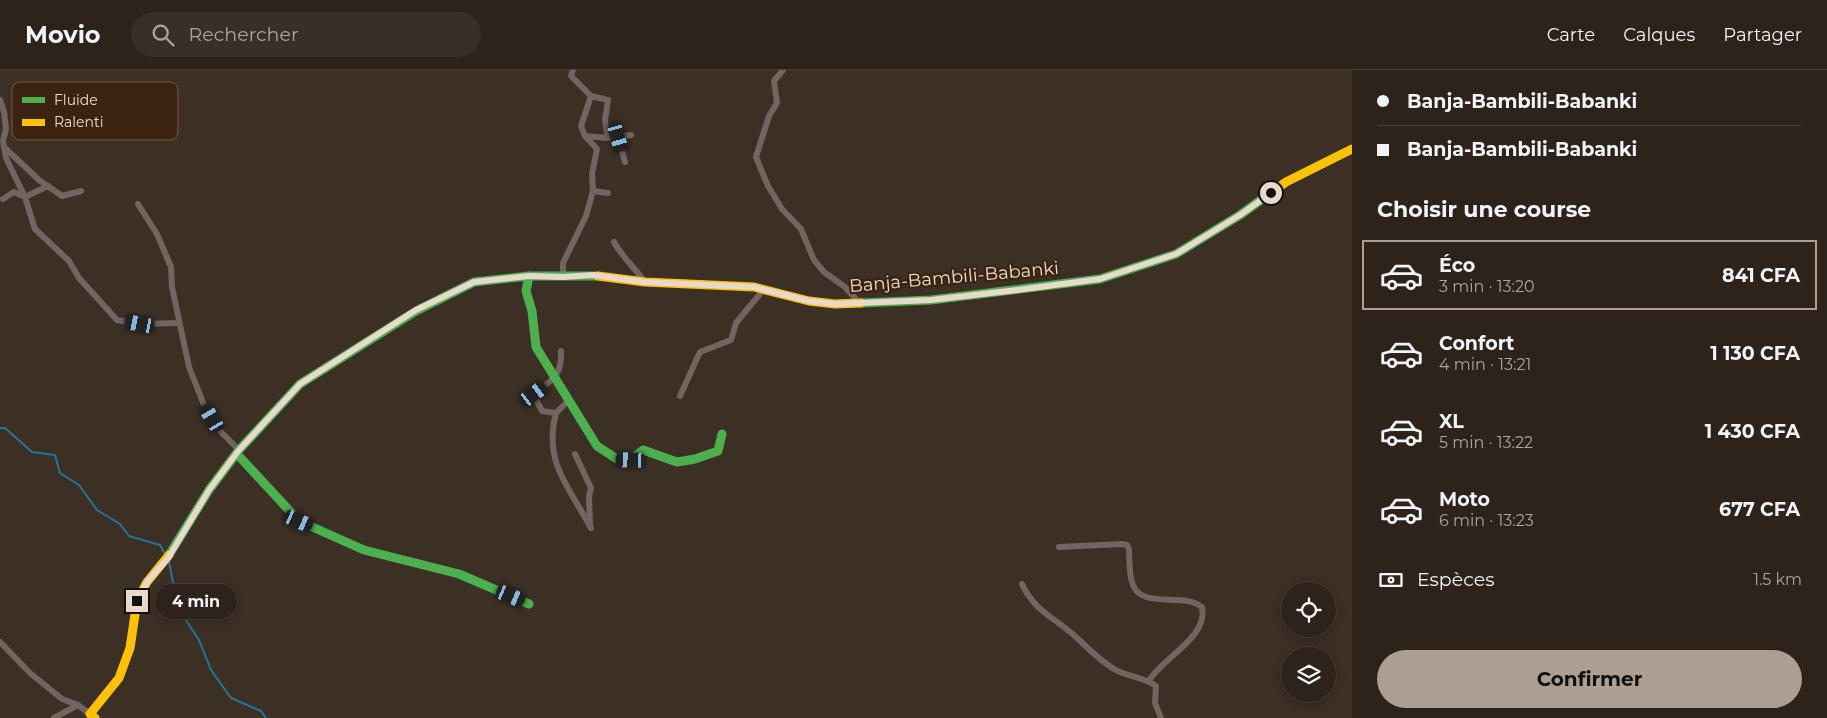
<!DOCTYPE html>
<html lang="fr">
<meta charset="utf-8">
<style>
:root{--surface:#2d231b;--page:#392f28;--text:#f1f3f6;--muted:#a7a4a3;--line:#48403a;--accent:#ac9e92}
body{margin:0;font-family:Montserrat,sans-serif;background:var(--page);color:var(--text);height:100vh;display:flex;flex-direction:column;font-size:19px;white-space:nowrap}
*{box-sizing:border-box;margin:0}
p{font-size:16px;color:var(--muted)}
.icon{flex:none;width:28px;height:28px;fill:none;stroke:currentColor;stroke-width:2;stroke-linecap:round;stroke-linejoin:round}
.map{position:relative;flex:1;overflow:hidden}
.panel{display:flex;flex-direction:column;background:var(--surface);width:475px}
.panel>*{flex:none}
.guide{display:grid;align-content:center;height:110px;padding:0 25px;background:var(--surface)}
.tools{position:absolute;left:1281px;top:512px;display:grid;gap:10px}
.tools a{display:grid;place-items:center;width:55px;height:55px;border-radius:50%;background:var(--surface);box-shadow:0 2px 12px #0003,0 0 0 1px var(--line);font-size:25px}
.end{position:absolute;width:22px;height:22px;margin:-11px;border:6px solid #e9d9cd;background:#111;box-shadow:0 0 0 2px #111}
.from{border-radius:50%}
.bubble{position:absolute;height:35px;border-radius:18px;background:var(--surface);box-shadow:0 2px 12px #0003,0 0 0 1px var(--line);font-size:16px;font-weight:700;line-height:35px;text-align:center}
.car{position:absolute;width:15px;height:30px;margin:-15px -8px;border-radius:6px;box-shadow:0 0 4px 1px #0007;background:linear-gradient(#222 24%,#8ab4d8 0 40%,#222 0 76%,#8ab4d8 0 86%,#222 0)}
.guide b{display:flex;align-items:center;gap:18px;height:48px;font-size:19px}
.guide b+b{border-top:1px solid var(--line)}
.guide i{width:12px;height:12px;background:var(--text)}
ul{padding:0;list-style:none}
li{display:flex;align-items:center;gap:15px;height:70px;margin:0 10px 8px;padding:0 15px;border:2px solid transparent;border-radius:0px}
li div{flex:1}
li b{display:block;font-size:19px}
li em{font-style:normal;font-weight:700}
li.on{border-color:var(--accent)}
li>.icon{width:45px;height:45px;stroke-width:1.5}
h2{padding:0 25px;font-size:22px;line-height:60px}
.pay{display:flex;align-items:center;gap:12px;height:55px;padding:0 25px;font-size:19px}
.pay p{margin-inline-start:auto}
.button{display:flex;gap:10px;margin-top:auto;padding:10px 25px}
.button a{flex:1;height:58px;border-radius:30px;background:var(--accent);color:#111;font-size:20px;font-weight:700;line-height:58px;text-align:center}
header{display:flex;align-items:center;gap:30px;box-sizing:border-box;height:70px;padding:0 25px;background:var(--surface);border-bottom:1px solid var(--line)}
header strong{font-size:24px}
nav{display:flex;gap:28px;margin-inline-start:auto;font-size:18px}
.search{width:350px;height:45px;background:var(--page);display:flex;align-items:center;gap:12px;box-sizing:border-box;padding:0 18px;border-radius:28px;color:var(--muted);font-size:19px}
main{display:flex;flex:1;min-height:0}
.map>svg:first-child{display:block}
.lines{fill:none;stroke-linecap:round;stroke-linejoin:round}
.stream{stroke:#27749a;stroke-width:2}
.street{stroke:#726460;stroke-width:6}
.fast{stroke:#4caf50;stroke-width:9}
.slow{stroke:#ffc107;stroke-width:9}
.route{stroke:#e9d9cd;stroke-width:6}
.labels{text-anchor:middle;stroke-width:4.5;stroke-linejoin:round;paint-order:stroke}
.street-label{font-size:18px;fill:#e9d9cd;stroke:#3b240f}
.key{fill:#3b240f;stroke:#6f5a48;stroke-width:1}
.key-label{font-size:14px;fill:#e9d9cd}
</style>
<header>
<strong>Movio</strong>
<div class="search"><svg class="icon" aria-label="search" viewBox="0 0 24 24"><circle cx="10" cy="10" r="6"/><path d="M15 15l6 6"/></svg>Rechercher</div>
<nav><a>Carte</a><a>Calques</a><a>Partager</a></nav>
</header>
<main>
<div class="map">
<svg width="1352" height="648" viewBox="0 0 1352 648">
<rect width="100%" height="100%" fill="#3c2f24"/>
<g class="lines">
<g class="stream">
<path d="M0,358H5L32,382L55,385L60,403L79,415L97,440L120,454L129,466L160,475L166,486"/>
<path d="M169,492L178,538L199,570L211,600L231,628L261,641L266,648"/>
</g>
<g class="street">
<path d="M573,0L571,6L591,26"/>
<path d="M783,0L774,11L777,33L769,46L756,87L768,116L782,139L801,159L814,190L824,202L845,217L860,234"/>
<path d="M0,30L4,42L6,59L3,71L6,88L25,127L35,159L69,191L79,208L117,250L141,254L179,253"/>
<path d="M585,66L581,56L591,26L608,30L605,50L608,68"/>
<path d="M618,67L625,92"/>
<path d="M4,77L39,110L62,126L81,121"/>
<path d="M593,121L592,104L597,79L585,66L608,68L631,65"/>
<path d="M3,129L14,122L25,127L48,116"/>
<path d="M138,134L157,164L171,197L172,217L189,297L204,335L219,360L239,380"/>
<path d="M614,172C622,187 635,198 645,212"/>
<path d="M563,207V193L586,146L593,121L608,123"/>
<path d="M561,281C562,307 552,310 533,324L542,341L556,343L568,331"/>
<path d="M680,326L700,282L731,270L736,253L764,219"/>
<path d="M556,343C543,392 569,417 591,458"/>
<path d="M575,384L591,418L589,426L590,454"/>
<path d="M1059,477L1122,474L1127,475L1129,479C1130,521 1131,530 1176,530C1185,530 1196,532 1202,537C1209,567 1162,588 1149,611"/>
<path d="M1022,514C1035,542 1054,547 1076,567C1088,578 1099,590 1114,599C1127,607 1144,607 1156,616L1155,633L1161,648"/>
<path d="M0,572L30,603L62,629L78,635L90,644"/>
<path d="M54,648L78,635"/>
</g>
<g class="fast">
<path d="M529,206L526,221L532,241L536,277L597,376L617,389H631L643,380L677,392L695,389L718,381L722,364"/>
<path d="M861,233L931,230L1100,209L1176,184L1240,145L1265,127"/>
<path d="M237,384L299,451L364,480L459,504L529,534"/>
<path d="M169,485L209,420L239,380L300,314L416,241L474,212L529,206H598"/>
</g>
<g class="slow">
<path d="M1265,127L1286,112L1352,79"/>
<path d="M598,206L645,212L754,217L809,231L835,234L861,233"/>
<path d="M95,648L90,644L119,608L130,578L137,531L147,512L169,485"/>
</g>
</g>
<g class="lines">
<path class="route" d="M137,531L147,512L168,488L209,420L239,380L300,314L416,240L474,212L529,206L563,207L593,205L645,212L754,217L809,231L835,234L931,230L1017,220L1100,209L1176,184L1240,145L1271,123"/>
</g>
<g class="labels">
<g class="street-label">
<text transform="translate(954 207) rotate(-5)" y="6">Banja-Bambili-Babanki</text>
</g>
</g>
<rect x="12" y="12" width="166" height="58" rx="8" class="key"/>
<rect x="22" y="27" width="23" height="6" fill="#4caf50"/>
<rect x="22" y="49" width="23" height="7" fill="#ffc107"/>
<g class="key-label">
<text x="54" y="35">Fluide</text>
<text x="54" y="57">Ralenti</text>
</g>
</svg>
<div class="tools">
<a><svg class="icon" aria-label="locate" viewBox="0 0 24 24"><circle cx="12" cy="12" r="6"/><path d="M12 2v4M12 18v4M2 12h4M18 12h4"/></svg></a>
<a><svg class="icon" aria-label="layers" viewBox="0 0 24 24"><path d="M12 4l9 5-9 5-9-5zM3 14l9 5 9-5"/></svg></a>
</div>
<i class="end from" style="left:1271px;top:123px"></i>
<i class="end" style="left:137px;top:531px"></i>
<div class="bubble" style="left:155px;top:514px;width:82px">4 min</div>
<i class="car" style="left:618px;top:67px;rotate:164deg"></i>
<i class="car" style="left:140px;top:254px;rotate:281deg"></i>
<i class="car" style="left:534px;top:324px;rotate:54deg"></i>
<i class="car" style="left:212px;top:348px;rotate:329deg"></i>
<i class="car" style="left:631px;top:390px;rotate:272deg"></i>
<i class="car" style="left:299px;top:451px;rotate:114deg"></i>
<i class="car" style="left:511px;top:526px;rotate:113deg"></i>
</div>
<section class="panel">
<div class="guide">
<b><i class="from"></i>Banja-Bambili-Babanki</b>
<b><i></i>Banja-Bambili-Babanki</b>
</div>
<h2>Choisir une course</h2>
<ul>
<li class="on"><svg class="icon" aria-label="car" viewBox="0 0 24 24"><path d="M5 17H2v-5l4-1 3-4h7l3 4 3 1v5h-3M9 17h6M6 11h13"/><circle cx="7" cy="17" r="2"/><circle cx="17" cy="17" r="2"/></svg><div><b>Éco</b><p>3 min · 13:20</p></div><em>841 CFA</em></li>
<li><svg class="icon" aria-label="car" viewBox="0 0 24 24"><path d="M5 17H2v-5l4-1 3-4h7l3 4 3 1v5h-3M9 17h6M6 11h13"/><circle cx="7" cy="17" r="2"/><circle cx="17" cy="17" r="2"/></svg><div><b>Confort</b><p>4 min · 13:21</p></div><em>1 130 CFA</em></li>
<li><svg class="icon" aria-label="car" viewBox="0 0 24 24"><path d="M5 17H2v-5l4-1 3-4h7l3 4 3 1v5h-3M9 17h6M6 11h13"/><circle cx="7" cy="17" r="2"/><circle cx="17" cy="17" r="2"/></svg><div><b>XL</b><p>5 min · 13:22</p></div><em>1 430 CFA</em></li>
<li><svg class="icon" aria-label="car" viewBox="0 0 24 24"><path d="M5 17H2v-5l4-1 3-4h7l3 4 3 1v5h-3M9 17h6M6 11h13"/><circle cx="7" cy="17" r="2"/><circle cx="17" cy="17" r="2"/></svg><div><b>Moto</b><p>6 min · 13:23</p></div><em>677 CFA</em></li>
</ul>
<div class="pay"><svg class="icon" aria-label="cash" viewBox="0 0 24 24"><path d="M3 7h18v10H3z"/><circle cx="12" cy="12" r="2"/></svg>Espèces<p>1.5 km</p></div>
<div class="button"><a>Confirmer</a></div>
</section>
</main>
